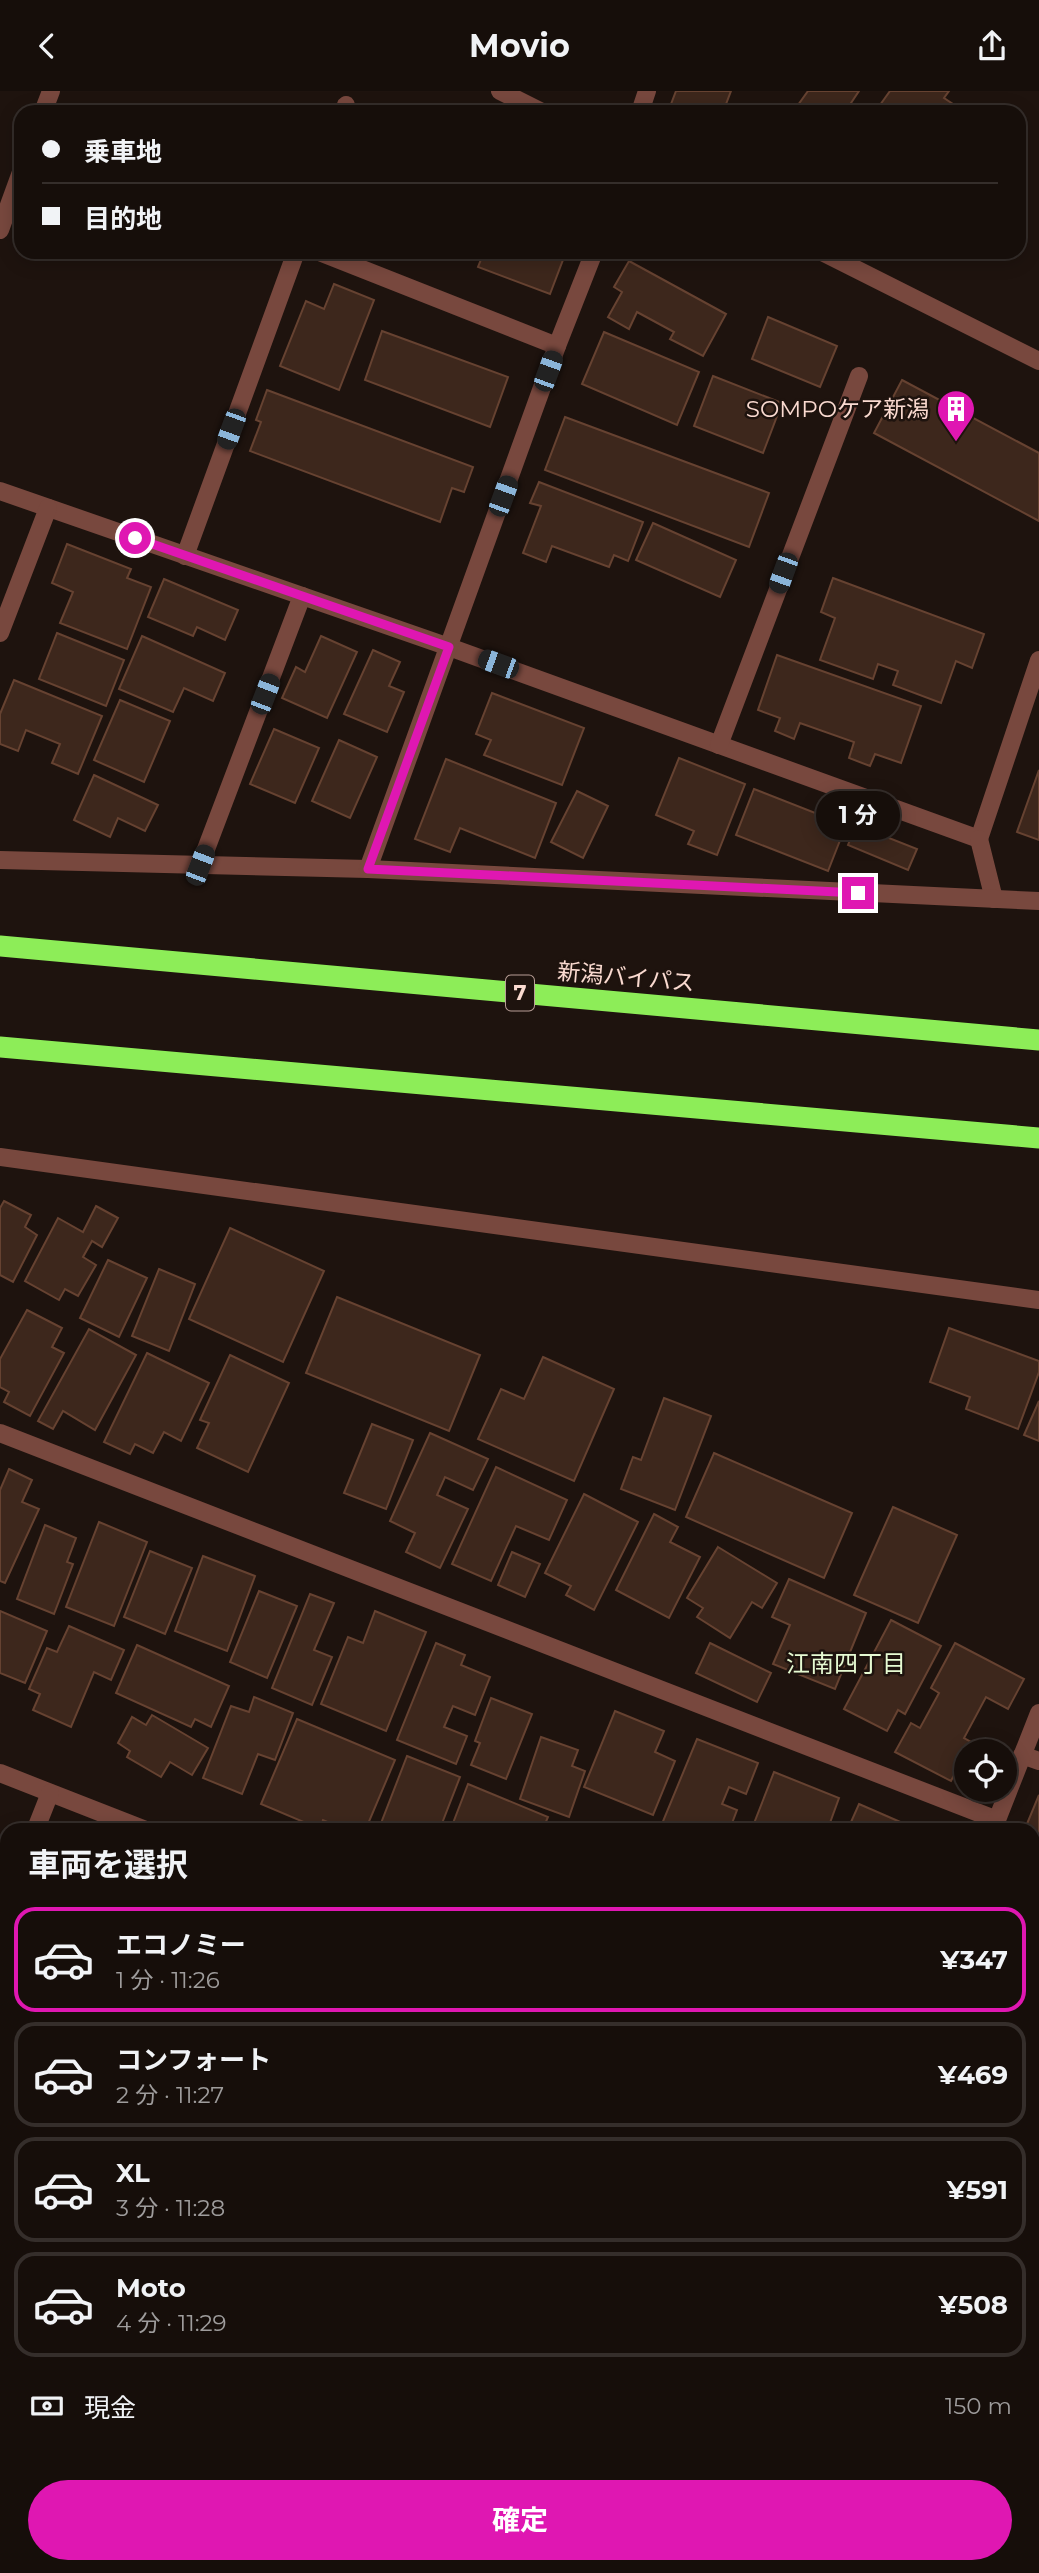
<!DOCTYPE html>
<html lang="ja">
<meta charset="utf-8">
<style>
:root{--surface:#160e0a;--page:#231c18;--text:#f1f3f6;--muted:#9e9c9c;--line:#352e2b;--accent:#df17b2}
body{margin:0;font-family:Montserrat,"Noto Sans JP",sans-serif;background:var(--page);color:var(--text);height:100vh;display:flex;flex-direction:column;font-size:26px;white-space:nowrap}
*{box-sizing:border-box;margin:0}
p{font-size:23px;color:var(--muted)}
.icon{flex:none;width:38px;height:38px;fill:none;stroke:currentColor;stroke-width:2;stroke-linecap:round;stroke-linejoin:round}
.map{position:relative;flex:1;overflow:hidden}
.details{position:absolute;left:0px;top:1732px;width:1040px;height:751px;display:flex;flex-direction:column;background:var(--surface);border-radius:21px 21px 0 0;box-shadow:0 4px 18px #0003,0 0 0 2px var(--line)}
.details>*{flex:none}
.guide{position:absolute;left:14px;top:14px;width:1012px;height:154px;border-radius:21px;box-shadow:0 4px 18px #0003,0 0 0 2px var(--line);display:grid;align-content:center;height:154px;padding:0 28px;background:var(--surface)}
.tools{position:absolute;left:954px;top:1648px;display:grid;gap:14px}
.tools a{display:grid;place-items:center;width:63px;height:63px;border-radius:50%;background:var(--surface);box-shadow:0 4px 18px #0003,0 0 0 2px var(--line);font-size:35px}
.end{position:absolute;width:32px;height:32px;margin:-16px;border:9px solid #df17b2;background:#fff;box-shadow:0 0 0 4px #fff}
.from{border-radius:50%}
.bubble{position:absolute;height:49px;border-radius:24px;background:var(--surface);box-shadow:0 4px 18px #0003,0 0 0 2px var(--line);font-size:23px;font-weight:700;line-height:49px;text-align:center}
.car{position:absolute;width:21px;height:42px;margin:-21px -10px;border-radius:9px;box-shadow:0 0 5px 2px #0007;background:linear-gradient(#222 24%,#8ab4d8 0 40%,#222 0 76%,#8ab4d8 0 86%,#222 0)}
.guide b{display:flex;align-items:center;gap:24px;height:66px;font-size:26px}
.guide b+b{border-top:2px solid var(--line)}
.guide i{width:18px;height:18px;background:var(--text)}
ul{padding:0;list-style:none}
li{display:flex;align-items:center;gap:21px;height:105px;margin:0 14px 10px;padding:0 14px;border:4px solid var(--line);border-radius:21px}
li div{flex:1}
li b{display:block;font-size:26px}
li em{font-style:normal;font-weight:700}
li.active{border-color:var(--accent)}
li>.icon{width:63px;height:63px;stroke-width:1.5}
h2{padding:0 28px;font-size:32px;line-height:84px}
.pay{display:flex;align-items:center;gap:18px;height:77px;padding:0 28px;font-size:26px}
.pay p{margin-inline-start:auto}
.button{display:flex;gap:14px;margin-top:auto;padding:14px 28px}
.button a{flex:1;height:80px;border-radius:42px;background:var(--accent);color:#fff;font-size:28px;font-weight:700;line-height:80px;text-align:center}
header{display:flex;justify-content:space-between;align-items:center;height:91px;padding:0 28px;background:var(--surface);font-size:32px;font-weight:700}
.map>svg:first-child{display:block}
.green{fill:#271225}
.building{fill:#3d271c;stroke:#664231;stroke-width:2}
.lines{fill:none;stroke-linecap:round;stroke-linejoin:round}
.minor{stroke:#78483e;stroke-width:18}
.highway{stroke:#8ded58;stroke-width:21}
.route{stroke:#df17b2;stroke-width:9}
.labels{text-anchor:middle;stroke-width:5;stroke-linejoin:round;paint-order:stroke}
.shield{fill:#1e130e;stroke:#b89e96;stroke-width:2}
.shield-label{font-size:21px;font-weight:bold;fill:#fadad0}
.poi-label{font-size:23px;fill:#fadad0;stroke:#1e130e;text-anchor:end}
.street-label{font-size:23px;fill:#fadad0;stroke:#1e130e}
.neighbourhood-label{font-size:24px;fill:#e6fad2;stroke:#1e130e}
</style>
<header><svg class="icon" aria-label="back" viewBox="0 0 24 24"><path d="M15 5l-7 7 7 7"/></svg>Movio<svg class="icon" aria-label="share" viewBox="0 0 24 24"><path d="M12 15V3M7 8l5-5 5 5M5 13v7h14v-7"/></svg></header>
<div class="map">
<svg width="1039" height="2482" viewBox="0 0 1039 2482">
<rect width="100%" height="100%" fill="#1e130e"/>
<g class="green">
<path d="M1032,1801L1039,1803V2036L1032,2033Z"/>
<path d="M1032,2160L1039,2162V2371L1033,2388Z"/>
<path d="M615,2476H998L996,2482H613Z"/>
</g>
<g class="building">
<path d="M676,0H731L723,21H668Z"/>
<path d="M808,0H859L845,21H809L798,14Z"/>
<path d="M890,0H949L944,7L965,21H875Z"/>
<path d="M484,161H566L550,203L478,176Z"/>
<path d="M629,170L726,223L703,265L670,248L674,241L637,221L629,238L608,226L622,201L614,196Z"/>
<path d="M334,193L374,209L339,299L280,275L306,210L324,218Z"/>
<path d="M768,226L837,255L820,296L752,268Z"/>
<path d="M382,240L508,286L490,336L365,289Z"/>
<path d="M604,241L699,281L677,334L582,293Z"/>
<path d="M713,285L782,312L763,362L694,335Z"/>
<path d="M902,289L1039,362V430L874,342Z"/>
<path d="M267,299L473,376L464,401L452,397L440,431L250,360L261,331L256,329Z"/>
<path d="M565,326L769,402L749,456L545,379Z"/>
<path d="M539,391L643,431L628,470L614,464L609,476L552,455L546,471L523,462L541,415L530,412Z"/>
<path d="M653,432L736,469L720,506L636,469Z"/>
<path d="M67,453L131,478L127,487L151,496L127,558L60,532L73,501L52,492Z"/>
<path d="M833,487L984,543L972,577L956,570L941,612L893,594L898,580L878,573L873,588L820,569L835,527L821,521Z"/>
<path d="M164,488L238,519L225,549L197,536L193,545L148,526Z"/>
<path d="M57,542L124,569L106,615L39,588Z"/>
<path d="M142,545L225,582L213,610L184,597L173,621L119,598Z"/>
<path d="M321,545L357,561L327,627L282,607L296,576L305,581Z"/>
<path d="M373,559L400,571L389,595L404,601L387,641L344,623Z"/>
<path d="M777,564L921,615L901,672L875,663L870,675L849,667L854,651L800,632L794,648L775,640L780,627L758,619Z"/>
<path d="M14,589L102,625L78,683L52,672L60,653L26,639L18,660L0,653V623Z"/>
<path d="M492,602L584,637L562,694L484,664L491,649L476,643Z"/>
<path d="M120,609L170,630L144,691L94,669Z"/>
<path d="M274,638L319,657L295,712L250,693Z"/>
<path d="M339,649L377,666L350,727L312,710Z"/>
<path d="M679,667L745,693L717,764L688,753L694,740L656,724Z"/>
<path d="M446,668L556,712L535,767L460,737L450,761L415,748Z"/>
<path d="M1039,679V749L1017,741Z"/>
<path d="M94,684L158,714L145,740L118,727L110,746L74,729Z"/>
<path d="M754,698L846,734L828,780L736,744Z"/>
<path d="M577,700L608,715L583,767L551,751Z"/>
<path d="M856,734L917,758L908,779L848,754Z"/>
<path d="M4,1110L31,1124L25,1136L37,1144L13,1191L0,1184V1117Z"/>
<path d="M96,1115L118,1127L102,1156L92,1150L83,1166L96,1174L78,1205L65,1198L59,1209L25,1190L58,1127L83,1141Z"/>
<path d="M230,1137L324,1180L283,1271L189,1228Z"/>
<path d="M108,1169L147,1187L119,1246L80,1227Z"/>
<path d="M159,1178L195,1193L169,1260L132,1245Z"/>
<path d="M337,1206L480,1264L449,1340L306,1282Z"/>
<path d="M27,1219L62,1237L52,1256L64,1262L30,1325L4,1311L9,1301L0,1296V1268Z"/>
<path d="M949,1237L1039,1270V1281L1018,1338L966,1318L970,1306L930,1291Z"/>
<path d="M89,1238L136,1264L95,1339L63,1320L53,1338L38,1330Z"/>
<path d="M147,1262L209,1292L181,1350L164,1341L153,1362L135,1353L130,1363L104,1351Z"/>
<path d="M230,1264L289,1292L248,1381L197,1357L209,1332L200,1329Z"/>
<path d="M543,1266L614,1298L574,1390L478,1348L501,1298L524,1308Z"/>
<path d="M664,1307L711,1325L675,1419L621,1398L633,1366L641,1369Z"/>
<path d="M1039,1310V1350L1024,1344Z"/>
<path d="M372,1333L413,1349L386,1418L344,1402Z"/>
<path d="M430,1342L488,1368L473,1399L445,1386L437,1404L468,1418L440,1477L406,1461L415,1442L390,1430Z"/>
<path d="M714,1362L852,1422L824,1487L686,1426Z"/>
<path d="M496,1376L567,1409L549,1449L516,1435L491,1490L452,1473Z"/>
<path d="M9,1378L32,1389L22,1411L39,1418L5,1492L0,1490V1399Z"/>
<path d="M584,1403L638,1431L594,1519L566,1504L571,1495L545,1482Z"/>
<path d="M893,1416L957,1444L918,1532L854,1504Z"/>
<path d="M654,1423L678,1436L670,1451L700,1466L669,1527L616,1499Z"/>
<path d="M99,1431L147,1451L114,1535L66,1516Z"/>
<path d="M45,1434L76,1447L67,1471L73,1473L54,1523L17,1508Z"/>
<path d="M718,1456L777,1492L762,1517L752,1511L730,1547L697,1526L703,1517L687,1507Z"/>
<path d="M150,1460L192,1477L165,1543L124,1526Z"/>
<path d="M512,1461L540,1473L525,1506L498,1494Z"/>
<path d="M203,1465L255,1485L227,1560L175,1540Z"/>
<path d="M789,1488L866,1522L835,1598L773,1573L790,1534L772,1526Z"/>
<path d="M259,1500L297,1515L267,1587L230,1571Z"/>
<path d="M310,1503L334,1512L314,1559L332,1566L312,1614L272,1597Z"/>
<path d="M0,1520L47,1540L25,1592L0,1582Z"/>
<path d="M375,1520L426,1541L386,1640L321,1613L348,1546L363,1552Z"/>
<path d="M891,1529L941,1555L905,1623L898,1619L887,1640L844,1618Z"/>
<path d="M69,1535L124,1559L111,1589L94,1581L71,1636L33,1619L40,1603L29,1598L47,1557L57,1561Z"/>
<path d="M436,1552L465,1564L461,1574L490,1586L475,1624L453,1615L444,1636L467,1645L456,1673L397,1649Z"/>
<path d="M710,1552L771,1582L757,1611L696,1582Z"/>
<path d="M955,1552L1024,1588L1008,1618L986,1606L964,1647L971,1651L951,1690L895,1661L911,1632L920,1637L939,1602L931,1597Z"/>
<path d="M137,1554L229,1595L211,1636L195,1628L191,1636L116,1602Z"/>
<path d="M254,1606L293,1622L275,1669L258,1663L242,1703L203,1687L231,1615L249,1621Z"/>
<path d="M491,1607L532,1623L506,1688L471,1674L480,1652L475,1650Z"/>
<path d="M615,1620L664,1640L655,1661L675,1670L653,1724L584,1696Z"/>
<path d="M152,1624L208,1657L192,1684L170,1671L161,1686L127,1666L130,1660L118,1652L132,1626L146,1634Z"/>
<path d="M297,1628L395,1669L365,1740H349L323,1729L320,1738L261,1713Z"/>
<path d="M541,1646L578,1659L572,1675L585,1680L569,1726L520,1708Z"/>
<path d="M697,1648L758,1672L746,1703L729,1696L722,1713L737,1719L729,1740H659Z"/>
<path d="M407,1665L460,1686L439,1740H378Z"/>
<path d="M774,1681L839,1707L827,1740H751Z"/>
<path d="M468,1693L548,1726L542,1740H450Z"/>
<path d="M1039,1704V1773L1032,1770V1740H1024Z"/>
<path d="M859,1713L921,1740H847Z"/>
<path d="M0,2372L7,2374V2454L0,2471Z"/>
<path d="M69,2476H127L140,2482H81Z"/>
<path d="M462,2476H569L567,2482H476Z"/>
</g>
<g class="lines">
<g class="minor">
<path d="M500,0L542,21"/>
<path d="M43,21L51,0"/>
<path d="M344,21L346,14"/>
<path d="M640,21L647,0"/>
<path d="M0,139L21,81"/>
<path d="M319,161L557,255"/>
<path d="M822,161L1039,270"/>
<path d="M0,400L449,556L979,748L1039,569"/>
<path d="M185,465L296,161"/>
<path d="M0,542L48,417"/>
<path d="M719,654L859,285"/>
<path d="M979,748L994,808"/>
<path d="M0,769L368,778L1039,810"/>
<path d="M200,774L302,505"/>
<path d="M368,778L557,255L594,161"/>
<path d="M0,1066L1039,1209"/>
<path d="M0,1342L997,1729"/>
<path d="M1022,1664L1039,1670"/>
<path d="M0,1682L148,1740"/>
<path d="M993,1739L1039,1622"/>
<path d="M35,1740L50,1702"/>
<path d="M0,1827L7,1809"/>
<path d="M1032,2080L1039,2083"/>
</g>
<g class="highway">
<path d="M0,855L1039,949"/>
<path d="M0,956L1039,1047"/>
</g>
</g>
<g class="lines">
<path class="route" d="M135,447L449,556L368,778L858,802"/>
</g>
<defs>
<symbol id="building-pin" viewBox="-11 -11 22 30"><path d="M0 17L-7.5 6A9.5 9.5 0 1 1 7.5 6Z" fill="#df17b2" stroke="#1e130e"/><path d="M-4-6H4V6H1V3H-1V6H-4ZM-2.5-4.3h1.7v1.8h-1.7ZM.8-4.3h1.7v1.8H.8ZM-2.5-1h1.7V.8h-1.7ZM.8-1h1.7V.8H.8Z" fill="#fff"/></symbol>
</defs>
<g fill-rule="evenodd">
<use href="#building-pin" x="934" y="296" width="44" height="60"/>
</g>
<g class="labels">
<rect class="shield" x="506" y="884.5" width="28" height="35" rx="5"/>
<g class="shield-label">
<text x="520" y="909">7</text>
</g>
<g class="poi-label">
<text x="929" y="326">SOMPOケア新潟</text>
</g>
<g class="street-label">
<text transform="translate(626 886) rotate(5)" y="8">新潟バイパス</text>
</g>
<g class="neighbourhood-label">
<text x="846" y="1581">江南四丁目</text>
</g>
</g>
</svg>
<div class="tools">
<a><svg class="icon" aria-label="locate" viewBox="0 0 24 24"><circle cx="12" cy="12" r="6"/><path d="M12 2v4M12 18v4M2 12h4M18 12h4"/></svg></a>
</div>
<i class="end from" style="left:135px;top:447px"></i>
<i class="end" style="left:858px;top:802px"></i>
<div class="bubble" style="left:816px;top:700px;width:84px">1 分</div>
<i class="car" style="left:548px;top:280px;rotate:20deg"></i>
<i class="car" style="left:231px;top:338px;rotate:200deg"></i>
<i class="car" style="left:503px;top:405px;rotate:20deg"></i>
<i class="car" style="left:783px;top:482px;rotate:200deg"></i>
<i class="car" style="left:498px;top:573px;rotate:290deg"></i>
<i class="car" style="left:265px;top:603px;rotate:21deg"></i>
<i class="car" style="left:200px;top:774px;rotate:21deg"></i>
<div class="guide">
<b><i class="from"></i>乗車地</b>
<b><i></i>目的地</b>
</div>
<section class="details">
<h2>車両を選択</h2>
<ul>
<li class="active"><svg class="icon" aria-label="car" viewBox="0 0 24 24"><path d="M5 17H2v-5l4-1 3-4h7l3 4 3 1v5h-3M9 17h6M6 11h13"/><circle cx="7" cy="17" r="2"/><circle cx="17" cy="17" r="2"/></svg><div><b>エコノミー</b><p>1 分 · 11:26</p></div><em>¥347</em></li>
<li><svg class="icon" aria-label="car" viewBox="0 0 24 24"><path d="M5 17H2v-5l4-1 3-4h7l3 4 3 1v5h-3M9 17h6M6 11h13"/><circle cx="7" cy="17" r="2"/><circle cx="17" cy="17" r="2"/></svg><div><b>コンフォート</b><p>2 分 · 11:27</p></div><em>¥469</em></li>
<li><svg class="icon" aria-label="car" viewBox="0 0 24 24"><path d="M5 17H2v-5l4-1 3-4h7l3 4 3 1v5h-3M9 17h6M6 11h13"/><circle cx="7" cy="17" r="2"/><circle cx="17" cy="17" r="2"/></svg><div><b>XL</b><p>3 分 · 11:28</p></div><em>¥591</em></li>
<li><svg class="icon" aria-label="car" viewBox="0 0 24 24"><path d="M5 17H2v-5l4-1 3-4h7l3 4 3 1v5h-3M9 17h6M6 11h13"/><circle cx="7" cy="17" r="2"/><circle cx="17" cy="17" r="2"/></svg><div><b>Moto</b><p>4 分 · 11:29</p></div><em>¥508</em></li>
</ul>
<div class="pay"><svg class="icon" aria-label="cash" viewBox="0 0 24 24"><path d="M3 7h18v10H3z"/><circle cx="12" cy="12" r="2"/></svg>現金<p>150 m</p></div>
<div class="button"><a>確定</a></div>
</section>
</div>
